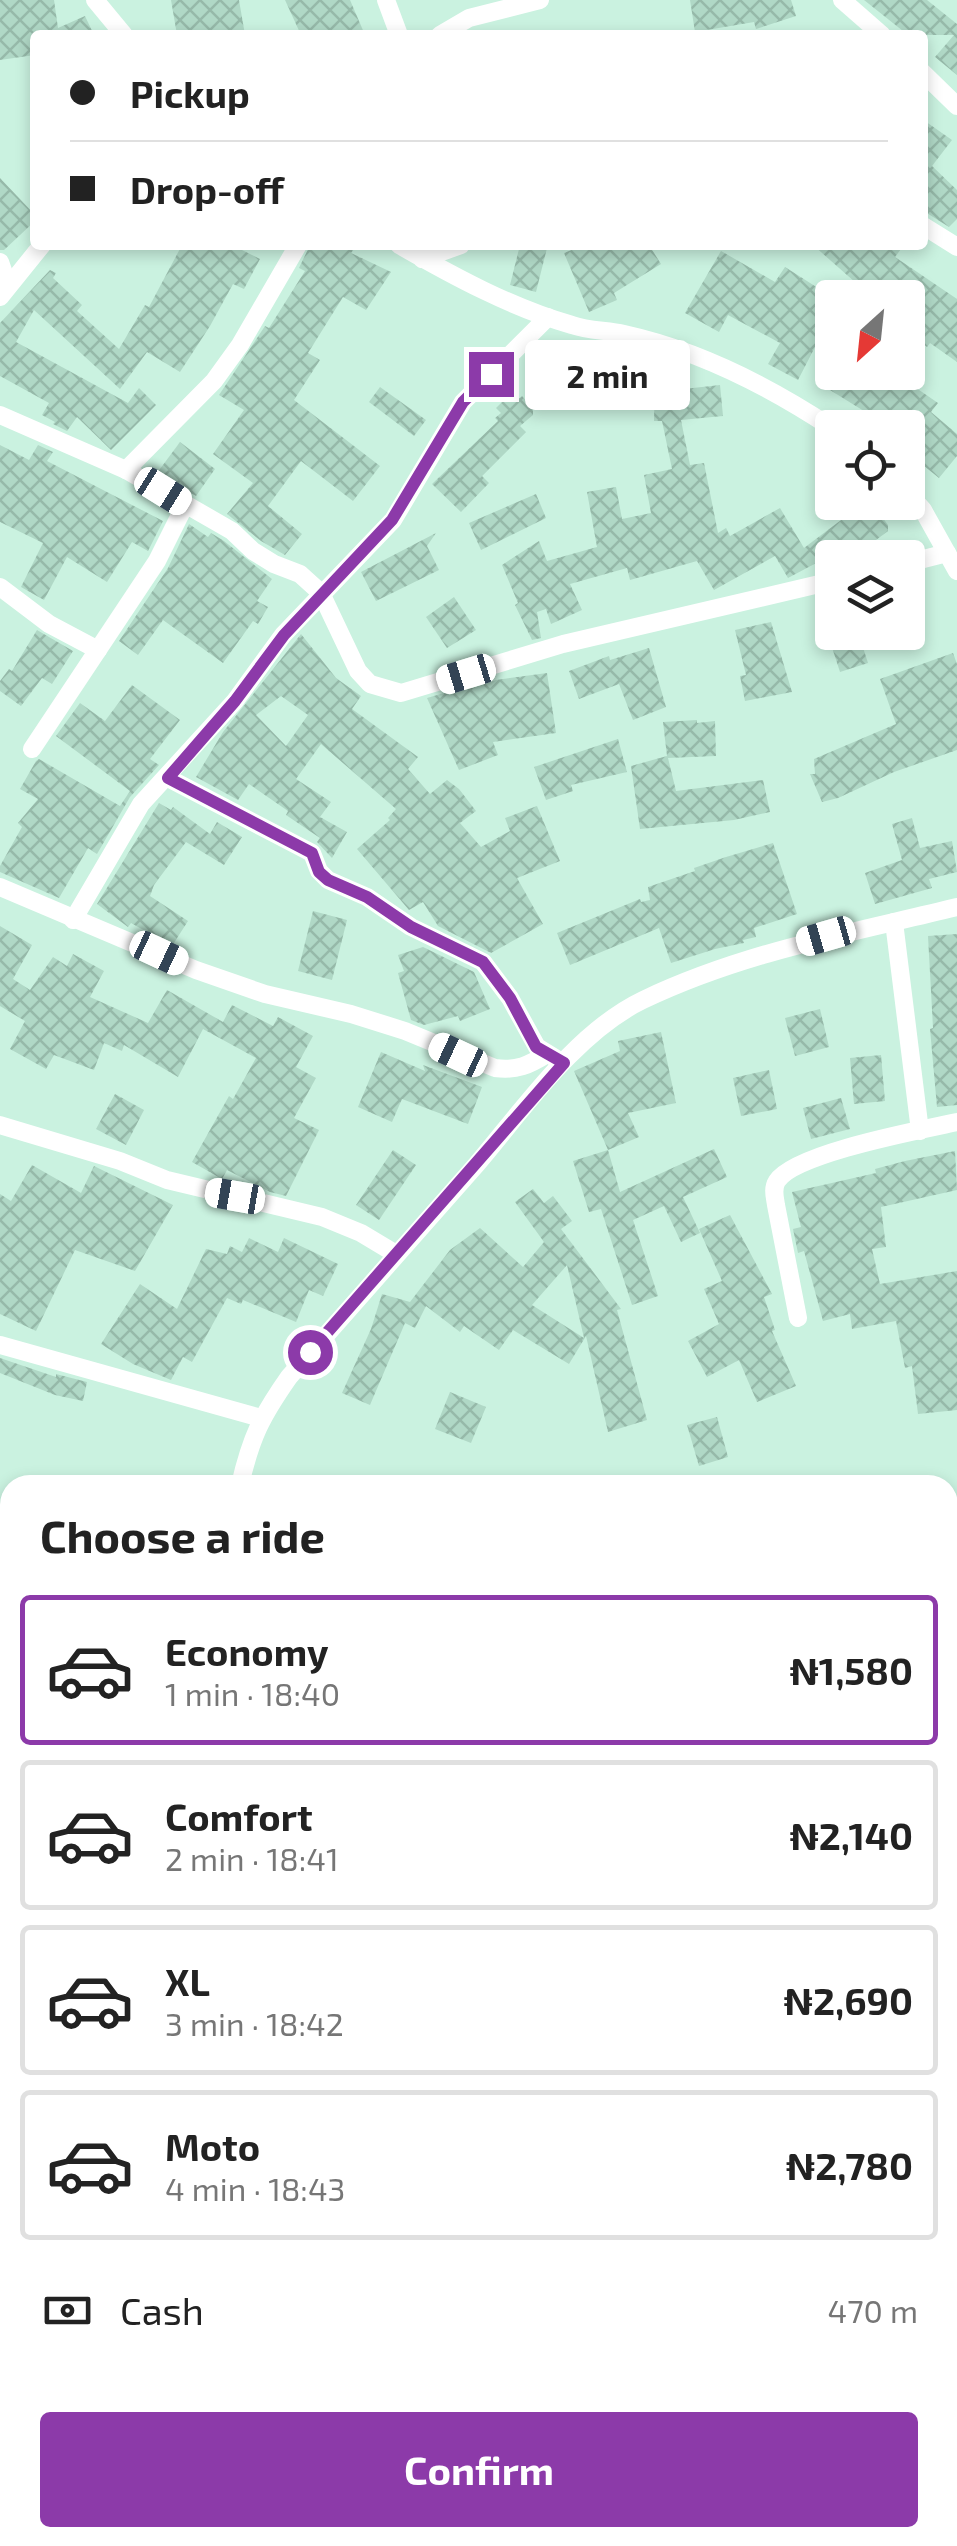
<!DOCTYPE html>
<meta charset="utf-8">
<style>
:root{--surface:#fff;--page:#f6f6f6;--text:#222;--muted:#767676;--line:#e0e0e0;--accent:#8c3aa9}
body{margin:0;font-family:"Exo 2",sans-serif;background:var(--page);color:var(--text);height:100vh;display:flex;flex-direction:column;font-size:38px;white-space:nowrap}
*{box-sizing:border-box;margin:0}
p{font-size:32px;color:var(--muted)}
.icon{flex:none;width:55px;height:55px;fill:none;stroke:currentColor;stroke-width:2;stroke-linecap:round;stroke-linejoin:round}
.map{position:relative;flex:1;overflow:hidden}
.sheet{position:absolute;left:0px;top:1475px;width:958px;height:1072px;display:flex;flex-direction:column;background:var(--surface);border-radius:30px 30px 0 0;box-shadow:0 5px 15px #0003}
.sheet>*{flex:none}
.hud{position:absolute;left:30px;top:30px;width:898px;height:220px;border-radius:10px;box-shadow:0 5px 15px #0003;display:grid;align-content:center;height:220px;padding:0 40px;background:var(--surface)}
.needle{width:65px;rotate:207deg}
.fabs{position:absolute;left:815px;top:280px;display:grid;gap:20px}
.fabs a{display:grid;place-items:center;width:110px;height:110px;border-radius:10px;background:var(--surface);box-shadow:0 5px 15px #0003;font-size:50px}
.end{position:absolute;width:45px;height:45px;margin:-22px;border:12px solid #8c3aa9;background:#fff;box-shadow:0 0 0 5px #fff}
.from{border-radius:50%}
.bubble{position:absolute;height:70px;border-radius:10px;background:var(--surface);box-shadow:0 5px 15px #0003;font-size:32px;font-weight:700;line-height:70px;text-align:center}
.car{position:absolute;width:30px;height:60px;margin:-30px -15px;border-radius:12px;box-shadow:0 0 8px 2px #0007;background:linear-gradient(#fff 24%,#345 0 40%,#fff 0 76%,#345 0 86%,#fff 0)}
.hud b{display:flex;align-items:center;gap:35px;height:95px;font-size:38px}
.hud b+b{border-top:2px solid var(--line)}
.hud i{width:25px;height:25px;background:var(--text)}
ul{padding:0;list-style:none}
li{display:flex;align-items:center;gap:30px;height:150px;margin:0 20px 15px;padding:0 20px;border:5px solid var(--line);border-radius:10px}
li div{flex:1}
li b{display:block;font-size:38px}
li em{font-style:normal;font-weight:700}
li.on{border-color:var(--accent)}
li>.icon{width:90px;height:90px;stroke-width:1.5}
h2{padding:0 40px;font-size:45px;line-height:120px}
.pay{display:flex;align-items:center;gap:25px;height:110px;padding:0 40px;font-size:38px}
.pay p{margin-inline-start:auto}
.button{display:flex;gap:20px;margin-top:auto;padding:20px 40px}
.button a{flex:1;height:115px;border-radius:10px;background:var(--accent);color:#fff;font-size:40px;font-weight:700;line-height:115px;text-align:center}
.map>svg:first-child{display:block}
.lines{fill:none;stroke-linecap:round;stroke-linejoin:round}
.stream{stroke:#2aac82;stroke-width:6}
.building{fill:url(#building-cross-hatch);fill-rule:evenodd}
.street{stroke:#fff;stroke-width:18}
.route{stroke:#8c3aa9;stroke-width:12}
</style>
<div class="map">
<svg width="957" height="2546" viewBox="0 0 957 2546">
<defs>
<pattern id="building-cross-hatch" width="8" height="8" patternUnits="userSpaceOnUse" patternTransform="scale(2.5)"><rect width="8" height="8" fill="#b0d8c6"/><path d="M0 0l8 8M0 8l8-8" fill="none" stroke="#96b9a9"/></pattern>
</defs>
<rect width="100%" height="100%" fill="#caf2e0"/>
<g class="lines">
<g class="stream">
<path d="M0,1520L10,1518"/>
<path d="M948,1618L957,1619"/>
</g>
</g>
<g class="building">
<path d="M0,0H54L58,28L85,16L94,35H35V55L0,60Z"/>
<path d="M171,0H239L245,35H177Z"/>
<path d="M285,0H350L365,35H301Z"/>
<path d="M690,0H791L796,16L756,29L754,22L695,32Z"/>
<path d="M864,0H927L957,24V75L935,57L954,35H908Z"/>
<path d="M922,119L952,140L932,166L957,190V219L949,227L922,210Z"/>
<path d="M0,178L35,215V221L4,250H0Z"/>
<path d="M182,245H232L260,259L244,289L233,284L210,326L180,372L147,352L120,389L34,310L16,342L128,403L139,388L156,405L111,450L77,417L67,431L53,424L55,422L42,415L49,403L0,376V323L50,270L56,273L53,278L82,305L77,311L119,349L145,305L149,307Z"/>
<path d="M310,245H357L351,253L391,272L366,310L343,297L308,353L320,360L294,400L380,466L353,501L301,461L268,506L302,534L285,555L261,541L227,514L253,483L213,454L244,410L219,395L265,326L269,328L305,271L299,268Z"/>
<path d="M520,245L547,248L536,292L510,285Z"/>
<path d="M584,245H649L661,264L614,293L617,300L589,312L564,253Z"/>
<path d="M813,245H904L895,257L957,299V362L930,343L927,347L908,332V298H873Z"/>
<path d="M721,251L775,282L785,267L832,297V314L798,380L768,364L780,343L728,315L719,332L685,313Z"/>
<path d="M841,372H893L938,403L931,412L957,434V456L939,478L918,461L908,475V428H875L880,421L830,390Z"/>
<path d="M565,374L595,392L586,407L556,389Z"/>
<path d="M655,375L684,376V389L720,385L723,416L681,420L690,465L704,463L718,533L726,528L730,536L780,508L804,548L865,502H871L888,525V531L852,558H841L837,552L788,578L775,556L714,590L697,561L630,580L627,568L570,584L582,610L551,624L546,609L537,612L541,638L532,640L515,605L518,603L502,565L539,541L547,561L597,547L587,492L616,487L622,519L651,513L644,475L672,469L662,421H654Z"/>
<path d="M380,387L426,420L414,436L369,402Z"/>
<path d="M509,395L516,401L522,396L533,409V415L520,426L526,432L482,476L489,483L461,512L432,484L498,421L495,418L501,413L496,408Z"/>
<path d="M180,442L215,469L196,496L157,473Z"/>
<path d="M0,445L29,460L38,445L53,452L47,461L163,521L148,551L132,542L107,582L67,557L44,600L21,587L43,543L0,522Z"/>
<path d="M536,494L546,518L481,550L469,523Z"/>
<path d="M189,524L208,537L211,533L224,541L272,579L257,601L268,607L258,624L253,621L223,663L163,620L138,655L119,641L168,568Z"/>
<path d="M436,533L427,546L439,570L376,601L361,572Z"/>
<path d="M454,597L476,630L447,648L426,617Z"/>
<path d="M771,622L792,692L745,701L740,676L746,675L735,630Z"/>
<path d="M37,630L73,651L52,684L42,678L21,706L0,691V681L9,669L12,671Z"/>
<path d="M827,632H858L868,663L840,672Z"/>
<path d="M301,634L336,678L361,696L352,709L418,757L408,769L430,794L447,780L459,789L476,811L460,823L481,847L510,831L505,818L537,806L560,861L517,878L543,924L491,953L438,926L423,902L409,910L357,849L390,820L388,818L396,809L321,744L296,779L331,802L320,817L347,832L332,858L317,842L320,838L286,815L288,811L249,784L238,800L196,777L223,732ZM281,696L308,715L286,746L256,715Z"/>
<path d="M649,648L666,707L633,720L619,684L579,699L569,671L609,656L610,660Z"/>
<path d="M953,653L957,664V750L894,772L838,798L822,802L810,774H815L814,759L896,724L880,679Z"/>
<path d="M547,673L556,733L493,742L498,755L459,770L427,698L471,685L472,688L496,680Z"/>
<path d="M132,685L180,720L150,759L159,765L130,797L97,854L88,848L59,898L0,872V866L22,827L18,823L38,799L20,789L36,761L39,759L120,806L130,791L56,736L80,703L105,721Z"/>
<path d="M697,720V723L715,721L716,756L668,758L676,791L763,780L770,812L734,820L640,829L631,766L667,756L663,722Z"/>
<path d="M618,739L627,772L571,785L573,791L546,800L534,767Z"/>
<path d="M159,803L171,810L173,807L210,834L217,822L242,837L224,865L186,842L154,885L150,896L188,921L172,946L131,923L128,927L97,904Z"/>
<path d="M912,818L920,848L952,841L957,872L929,879L932,888L875,904L865,873L902,860L892,824Z"/>
<path d="M773,843L797,914L754,928L756,937L743,940L744,943L715,949L671,963L659,928L570,965L557,933L640,899L641,902L650,900L648,887L695,871L694,868L726,857Z"/>
<path d="M313,911L347,920L332,980L298,971Z"/>
<path d="M0,926L32,945L13,979L30,990L53,957L67,966L73,954L104,971L90,997L148,1023L167,990L223,1022L232,1005L273,1026L278,1017L313,1036L296,1067L316,1078L294,1118L319,1130L286,1196L270,1192L227,1170L222,1179L192,1162L229,1096L233,1099L256,1058L203,1029L178,1077L124,1045L122,1051L104,1043L94,1070L54,1055L46,1069L10,1049L25,1021L0,1006Z"/>
<path d="M957,934V1105L937,1107L930,1029L933,1028L928,936Z"/>
<path d="M423,947L474,972L490,1009L460,1021L458,1016L424,1025L411,1020L398,973L404,971L398,955Z"/>
<path d="M820,1009L829,1047L795,1056L785,1018Z"/>
<path d="M661,1032L676,1103L628,1113L639,1137L608,1150L574,1071L620,1051L618,1041Z"/>
<path d="M381,1052L425,1071L423,1065L482,1087L468,1124L402,1099L392,1122L358,1107Z"/>
<path d="M881,1055L885,1101L854,1104L850,1058Z"/>
<path d="M769,1070L777,1109L741,1116L733,1078Z"/>
<path d="M115,1094L144,1110L126,1145L96,1129Z"/>
<path d="M841,1098L850,1129L811,1139L803,1108Z"/>
<path d="M714,1149L727,1177L683,1197L700,1233L681,1242L664,1206L633,1220L658,1296L632,1305L601,1209L589,1212L573,1161L608,1150L620,1192Z"/>
<path d="M393,1150L416,1165L379,1220L356,1205Z"/>
<path d="M955,1151L957,1190L881,1207L886,1247L872,1249L880,1284L957,1271V1410L918,1414L912,1366L905,1368L896,1321L852,1329L850,1314L823,1321L804,1251L798,1253L793,1229L801,1227L792,1192L876,1173L875,1169L905,1161Z"/>
<path d="M32,1165L81,1193L94,1166L173,1205L135,1271L75,1250L36,1331L0,1314V1194L11,1201Z"/>
<path d="M533,1189L544,1203L553,1196L572,1221L561,1229L621,1309L617,1310L647,1420L608,1432L586,1336L569,1364L513,1330L499,1350L464,1326L460,1332L426,1306L415,1328L405,1323L370,1405L342,1393L371,1329L382,1294L410,1302L450,1250L480,1228L523,1267L544,1242L515,1202ZM567,1265L584,1338L532,1305Z"/>
<path d="M730,1215L772,1294L764,1297L775,1330L772,1331L796,1386L757,1402L739,1360L707,1377L688,1341L719,1324L704,1289L722,1281L699,1229Z"/>
<path d="M249,1238L278,1252L284,1238L338,1264L323,1296L309,1290L296,1322L243,1300L241,1304L227,1298L192,1362L183,1357L171,1380L133,1364L101,1344L140,1284L177,1309L206,1249L227,1254L230,1246L242,1252Z"/>
<path d="M0,1358L56,1377V1374L87,1382L83,1401L55,1395L0,1373Z"/>
<path d="M450,1392L486,1407L471,1443L435,1429Z"/>
<path d="M717,1417L728,1457L699,1466L687,1425Z"/>
</g>
<g class="lines">
<g class="street">
<path d="M95,0L124,35"/>
<path d="M386,0L399,35"/>
<path d="M842,0L882,35"/>
<path d="M440,35L469,18L540,0"/>
<path d="M922,72L957,106"/>
<path d="M922,225L957,247"/>
<path d="M399,245C453,276 512,308 572,325C589,331 607,330 624,334C697,350 770,387 832,428"/>
<path d="M422,259L461,245"/>
<path d="M0,262L8,285"/>
<path d="M0,297L42,245"/>
<path d="M0,415L126,470L232,531L253,551L274,564L300,574L321,593L358,671L370,684L401,693L563,644L832,581"/>
<path d="M126,470L214,381L240,345L298,245"/>
<path d="M908,493L923,510L957,571"/>
<path d="M908,563L947,553"/>
<path d="M0,587L49,624L98,650"/>
<path d="M32,749L157,561L185,505"/>
<path d="M168,778L312,853L319,871L328,880L367,897L411,927L483,962L510,998L537,1047L555,1058"/>
<path d="M0,887L196,970L265,994L351,1014L405,1031L495,1068C517,1071 529,1065 547,1054"/>
<path d="M73,920L141,804L235,701L283,635L393,520L463,402L548,317"/>
<path d="M894,922L920,1131"/>
<path d="M0,1125L120,1161L167,1180L322,1217L361,1233L396,1254"/>
<path d="M798,1318L776,1205C775,1197 772,1189 777,1181C795,1153 921,1130 957,1122"/>
<path d="M0,1345L261,1418"/>
<path d="M240,1485C251,1437 261,1417 289,1377C351,1306 414,1236 476,1165C523,1110 576,1032 643,1000C743,952 851,933 957,907"/>
<path d="M0,1727V1771"/>
<path d="M948,1744L957,1746"/>
<path d="M0,1836C9,1850 8,1864 0,1879"/>
<path d="M948,2058L957,2059"/>
<path d="M0,2123L10,2119"/>
<path d="M948,2206H957"/>
<path d="M948,2354L957,2400"/>
<path d="M948,2416L957,2414"/>
<path d="M435,2538L448,2546"/>
<path d="M222,2546L227,2538"/>
<path d="M464,2546L472,2538"/>
</g>
</g>
<g class="lines">
<path class="route" d="M310,1352L564,1063L536,1047L510,998L483,962L411,927L367,897L328,880L319,872L312,853L168,778L235,701L284,635L392,520L463,402L491,374"/>
</g>
</svg>
<div class="fabs">
<a><svg class="needle" viewBox="-14 -14 28 28"><path d="M0-13l5 13h-10z" fill="#e53935"/><path d="M0 13l5-13h-10z" fill="#767676"/></svg></a>
<a><svg class="icon" aria-label="locate" viewBox="0 0 24 24"><circle cx="12" cy="12" r="6"/><path d="M12 2v4M12 18v4M2 12h4M18 12h4"/></svg></a>
<a><svg class="icon" aria-label="layers" viewBox="0 0 24 24"><path d="M12 4l9 5-9 5-9-5zM3 14l9 5 9-5"/></svg></a>
</div>
<i class="end from" style="left:310px;top:1352px"></i>
<i class="end" style="left:491px;top:374px"></i>
<div class="bubble" style="left:525px;top:340px;width:165px">2 min</div>
<i class="car" style="left:163px;top:491px;rotate:122deg"></i>
<i class="car" style="left:466px;top:674px;rotate:253deg"></i>
<i class="car" style="left:826px;top:936px;rotate:254deg"></i>
<i class="car" style="left:159px;top:953px;rotate:115deg"></i>
<i class="car" style="left:458px;top:1055px;rotate:295deg"></i>
<i class="car" style="left:235px;top:1196px;rotate:280deg"></i>
<div class="hud">
<b><i class="from"></i>Pickup</b>
<b><i></i>Drop-off</b>
</div>
<section class="sheet">
<h2>Choose a ride</h2>
<ul>
<li class="on"><svg class="icon" aria-label="car" viewBox="0 0 24 24"><path d="M5 17H2v-5l4-1 3-4h7l3 4 3 1v5h-3M9 17h6M6 11h13"/><circle cx="7" cy="17" r="2"/><circle cx="17" cy="17" r="2"/></svg><div><b>Economy</b><p>1 min · 18:40</p></div><em>₦1,580</em></li>
<li><svg class="icon" aria-label="car" viewBox="0 0 24 24"><path d="M5 17H2v-5l4-1 3-4h7l3 4 3 1v5h-3M9 17h6M6 11h13"/><circle cx="7" cy="17" r="2"/><circle cx="17" cy="17" r="2"/></svg><div><b>Comfort</b><p>2 min · 18:41</p></div><em>₦2,140</em></li>
<li><svg class="icon" aria-label="car" viewBox="0 0 24 24"><path d="M5 17H2v-5l4-1 3-4h7l3 4 3 1v5h-3M9 17h6M6 11h13"/><circle cx="7" cy="17" r="2"/><circle cx="17" cy="17" r="2"/></svg><div><b>XL</b><p>3 min · 18:42</p></div><em>₦2,690</em></li>
<li><svg class="icon" aria-label="car" viewBox="0 0 24 24"><path d="M5 17H2v-5l4-1 3-4h7l3 4 3 1v5h-3M9 17h6M6 11h13"/><circle cx="7" cy="17" r="2"/><circle cx="17" cy="17" r="2"/></svg><div><b>Moto</b><p>4 min · 18:43</p></div><em>₦2,780</em></li>
</ul>
<div class="pay"><svg class="icon" aria-label="cash" viewBox="0 0 24 24"><path d="M3 7h18v10H3z"/><circle cx="12" cy="12" r="2"/></svg>Cash<p>470 m</p></div>
<div class="button"><a>Confirm</a></div>
</section>
</div>
